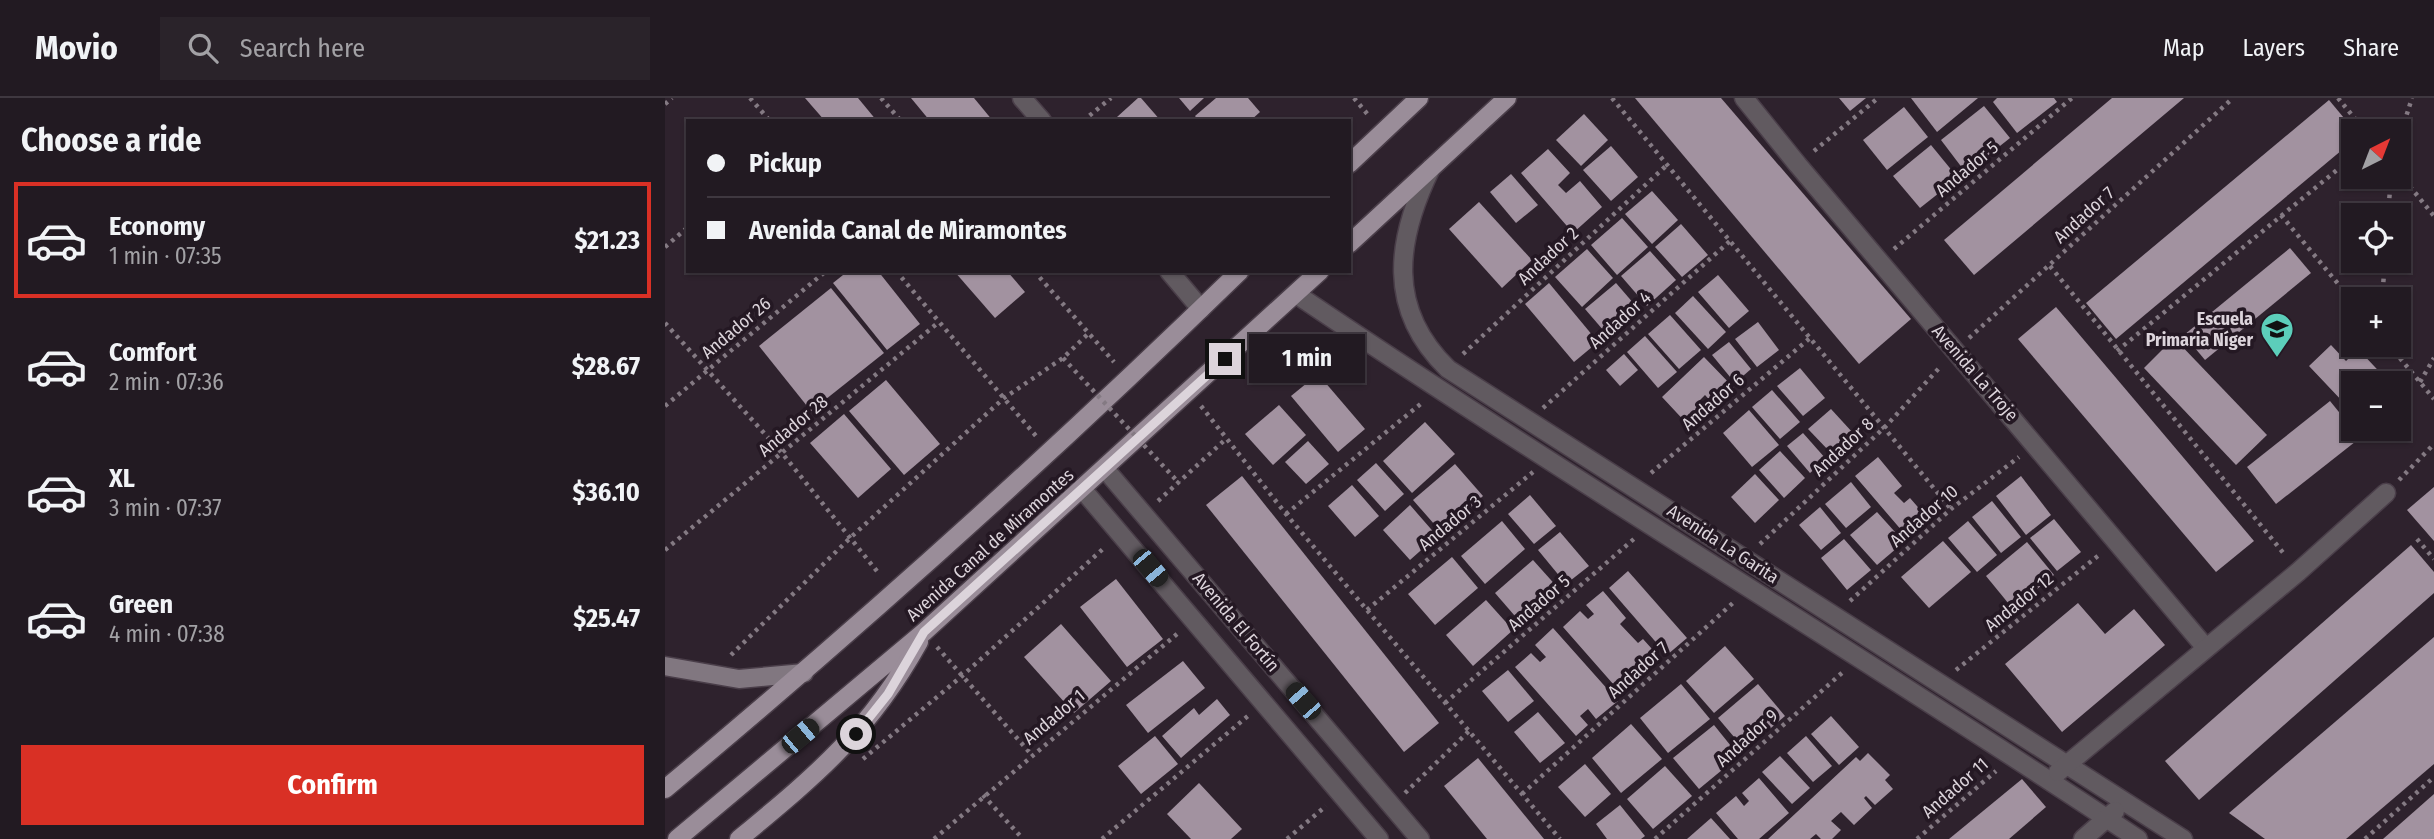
<!DOCTYPE html>
<meta charset="utf-8">
<style>
:root{--surface:#221a22;--page:#2a232a;--text:#f1f3f6;--muted:#a2a1a5;--line:#3f3840;--accent:#d93025}
body{margin:0;font-family:"Fira Sans Condensed",sans-serif;background:var(--page);color:var(--text);height:100vh;display:flex;flex-direction:column;font-size:26px;white-space:nowrap}
*{box-sizing:border-box;margin:0}
p{font-size:23px;color:var(--muted)}
.icon{flex:none;width:38px;height:38px;fill:none;stroke:currentColor;stroke-width:2;stroke-linecap:round;stroke-linejoin:round}
.map{position:relative;flex:1;overflow:hidden}
.panel{display:flex;flex-direction:column;background:var(--surface);width:665px}
.panel>*{flex:none}
.hud{position:absolute;left:21px;top:21px;width:665px;height:154px;border-radius:0px;box-shadow:0 2px 5px #0004,0 0 0 2px var(--line);display:grid;align-content:center;height:154px;padding:0 21px;background:var(--surface)}
.needle{width:46px;rotate:42deg}
.controls{position:absolute;left:1676px;top:21px;display:grid;gap:14px}
.controls a{display:grid;place-items:center;width:70px;height:70px;border-radius:0px;background:var(--surface);box-shadow:0 2px 5px #0004,0 0 0 2px var(--line);font-size:35px}
.end{position:absolute;width:32px;height:32px;margin:-16px;border:9px solid #dcd4db;background:#111;box-shadow:0 0 0 4px #111}
.from{border-radius:50%}
.bubble{position:absolute;height:49px;border-radius:0px;background:var(--surface);box-shadow:0 2px 5px #0004,0 0 0 2px var(--line);font-size:23px;font-weight:700;line-height:49px;text-align:center}
.car{position:absolute;width:21px;height:42px;margin:-21px -10px;border-radius:9px;box-shadow:0 0 5px 2px #0007;background:linear-gradient(#222 24%,#8ab4d8 0 40%,#222 0 76%,#8ab4d8 0 86%,#222 0)}
.hud b{display:flex;align-items:center;gap:24px;height:66px;font-size:26px}
.hud b+b{border-top:2px solid var(--line)}
.hud i{width:18px;height:18px;background:var(--text)}
ul{padding:0;list-style:none}
li{display:flex;align-items:center;gap:21px;height:116px;margin:0 14px 10px;padding:0 7px;border:4px solid transparent;border-radius:0px}
li div{flex:1}
li b{display:block;font-size:26px}
li em{font-style:normal;font-weight:700}
li.current{border-color:var(--accent)}
li>.icon{width:63px;height:63px;stroke-width:1.5}
h2{padding:0 21px;font-size:32px;line-height:84px}
.cta{display:flex;gap:14px;margin-top:auto;padding:14px 21px}
.cta a{flex:1;height:80px;border-radius:0px;background:var(--accent);color:#fff;font-size:28px;font-weight:700;line-height:80px;text-align:center}
header{display:flex;align-items:center;gap:42px;box-sizing:border-box;height:98px;padding:0 35px;background:var(--surface);border-bottom:2px solid var(--line)}
header strong{font-size:33px}
nav{display:flex;gap:38px;margin-inline-start:auto;font-size:24px}
.search{width:490px;height:63px;background:var(--page);display:flex;align-items:center;gap:18px;box-sizing:border-box;padding:0 24px;border-radius:0px;color:var(--muted);font-size:26px}
main{display:flex;flex:1;min-height:0}
.map>svg:first-child{display:block}
.building{fill:#a292a0}
.lines{fill:none;stroke-linecap:round;stroke-linejoin:round}
.street-casing{stroke:#4a3e49;stroke-width:21}
.secondary-casing{stroke:#4a3e49;stroke-width:21}
.primary-casing{stroke:#4a3e49;stroke-width:21}
.path{stroke:#847a83;stroke-width:4.5;stroke-dasharray:3.5 5;stroke-linecap:butt}
.street{stroke:#615a60;stroke-width:18}
.secondary{stroke:#817780;stroke-width:18}
.primary{stroke:#9a8d99;stroke-width:18}
.path-bridge{stroke:#847a83;stroke-width:4.5;stroke-dasharray:3.5 5;stroke-linecap:butt}
.route{stroke:#dcd4db;stroke-width:9}
.labels{text-anchor:middle;stroke-width:7;stroke-linejoin:round;paint-order:stroke}
.street-label{font-size:18px;fill:#dcd4db;stroke:#241823}
.poi-label{font-size:18px;font-weight:bold;fill:#dcd4db;stroke:#241823;text-anchor:end}
</style>
<header>
<strong>Movio</strong>
<div class="search"><svg class="icon" aria-label="search" viewBox="0 0 24 24"><circle cx="10" cy="10" r="6"/><path d="M15 15l6 6"/></svg>Search here</div>
<nav><a>Map</a><a>Layers</a><a>Share</a></nav>
</header>
<main>
<section class="panel">
<h2>Choose a ride</h2>
<ul>
<li class="current"><svg class="icon" aria-label="car" viewBox="0 0 24 24"><path d="M5 17H2v-5l4-1 3-4h7l3 4 3 1v5h-3M9 17h6M6 11h13"/><circle cx="7" cy="17" r="2"/><circle cx="17" cy="17" r="2"/></svg><div><b>Economy</b><p>1 min · 07:35</p></div><em>$21.23</em></li>
<li><svg class="icon" aria-label="car" viewBox="0 0 24 24"><path d="M5 17H2v-5l4-1 3-4h7l3 4 3 1v5h-3M9 17h6M6 11h13"/><circle cx="7" cy="17" r="2"/><circle cx="17" cy="17" r="2"/></svg><div><b>Comfort</b><p>2 min · 07:36</p></div><em>$28.67</em></li>
<li><svg class="icon" aria-label="car" viewBox="0 0 24 24"><path d="M5 17H2v-5l4-1 3-4h7l3 4 3 1v5h-3M9 17h6M6 11h13"/><circle cx="7" cy="17" r="2"/><circle cx="17" cy="17" r="2"/></svg><div><b>XL</b><p>3 min · 07:37</p></div><em>$36.10</em></li>
<li><svg class="icon" aria-label="car" viewBox="0 0 24 24"><path d="M5 17H2v-5l4-1 3-4h7l3 4 3 1v5h-3M9 17h6M6 11h13"/><circle cx="7" cy="17" r="2"/><circle cx="17" cy="17" r="2"/></svg><div><b>Green</b><p>4 min · 07:38</p></div><em>$25.47</em></li>
</ul>
<div class="cta"><a>Confirm</a></div>
</section>
<div class="map">
<svg width="1769" height="741" viewBox="0 0 1769 741">
<rect width="100%" height="100%" fill="#2e222d"/>
<g class="building">
<path d="M140,0H193L212,23H160Z"/>
<path d="M246,0H309L328,23H265Z"/>
<path d="M473,0H476L496,23H456L452,19Z"/>
<path d="M514,0H539L525,13Z"/>
<path d="M551,0H583L595,14L585,23H534L530,18Z"/>
<path d="M970,0H1056L1246,221L1194,266Z"/>
<path d="M1174,0H1201L1185,13Z"/>
<path d="M1246,0H1313L1272,34Z"/>
<path d="M1332,0H1389L1392,4L1352,35L1328,4Z"/>
<path d="M1447,0H1519L1309,177L1279,142Z"/>
<path d="M1664,2L1689,32V42L1451,241L1421,205Z"/>
<path d="M1319,8L1345,40L1301,75L1276,42Z"/>
<path d="M1239,9L1263,39L1222,72L1198,42Z"/>
<path d="M919,16L943,42L916,68L891,42Z"/>
<path d="M1266,47L1293,80L1255,110L1228,78Z"/>
<path d="M946,48L973,79L946,103L918,72Z"/>
<path d="M883,51L905,75L893,87L901,95L915,83L937,109L908,135L856,75Z"/>
<path d="M846,76L873,107L851,125L825,94Z"/>
<path d="M987,93L1013,122L987,146L960,116Z"/>
<path d="M814,104L867,162L837,190L784,131Z"/>
<path d="M957,120L983,149L952,177L926,147Z"/>
<path d="M1016,126L1043,157L1017,179L990,149Z"/>
<path d="M1625,150L1646,175L1540,262L1519,237Z"/>
<path d="M922,151L948,180L917,209L890,179Z"/>
<path d="M985,153L1011,182L982,208L956,178Z"/>
<path d="M183,173H213L255,226L222,252L168,185Z"/>
<path d="M289,173H342L360,194L330,220Z"/>
<path d="M1053,177L1084,213L1064,230L1033,194Z"/>
<path d="M884,185L933,244L909,264L860,206Z"/>
<path d="M951,185L976,214L945,240L920,211Z"/>
<path d="M166,190L219,255L146,313L94,248Z"/>
<path d="M1028,198L1061,234L1043,251L1010,215Z"/>
<path d="M1391,209L1589,443L1551,474L1353,241Z"/>
<path d="M1005,217L1036,252L1014,271L983,236Z"/>
<path d="M1093,224L1114,252L1092,269L1070,241Z"/>
<path d="M980,238L1012,274L993,290L962,254Z"/>
<path d="M1509,240L1602,337L1571,367L1479,270Z"/>
<path d="M1064,244L1086,271L1070,285L1047,257Z"/>
<path d="M1666,247L1681,263L1693,251L1725,285H1689V296L1679,305L1644,268Z"/>
<path d="M959,256L973,272L955,288L941,272Z"/>
<path d="M1039,259L1069,290L1050,308L1040,297L1034,303L1042,312L1025,329L997,299Z"/>
<path d="M1135,270L1160,300L1138,318L1112,288Z"/>
<path d="M653,276L700,331L673,354L626,298Z"/>
<path d="M221,282L275,346L239,377L184,313Z"/>
<path d="M1107,292L1135,324L1115,341L1087,309Z"/>
<path d="M1665,303L1695,340L1611,406L1582,369Z"/>
<path d="M614,307L641,337L608,367L580,336Z"/>
<path d="M1166,311L1188,335L1166,355L1143,331Z"/>
<path d="M1084,312L1114,347L1087,369L1058,335Z"/>
<path d="M179,316L226,371L193,400L145,345Z"/>
<path d="M760,324L790,356L747,395L718,363Z"/>
<path d="M1138,335L1161,361L1145,375L1122,348Z"/>
<path d="M643,343L664,366L641,386L620,364Z"/>
<path d="M1115,353L1140,380L1119,400L1094,372Z"/>
<path d="M1213,359L1237,388L1229,395L1239,405L1245,400L1265,423L1244,441L1190,378Z"/>
<path d="M711,365L739,396L720,413L692,382Z"/>
<path d="M790,366L818,398L777,435L748,402Z"/>
<path d="M1090,376L1114,402L1090,425L1066,399Z"/>
<path d="M577,378L774,625L739,654L541,407Z"/>
<path d="M1356,378L1386,417L1361,437L1331,398Z"/>
<path d="M1186,384L1206,409L1181,430L1160,406Z"/>
<path d="M687,387L714,418L690,439L663,408Z"/>
<path d="M1769,389V443L1742,412Z"/>
<path d="M865,397L891,428L869,446L843,416Z"/>
<path d="M1327,403L1356,439L1336,455L1307,419Z"/>
<path d="M745,407L772,438L745,462L718,432Z"/>
<path d="M1155,409L1176,435L1156,452L1134,427Z"/>
<path d="M1212,414L1239,444L1212,467L1185,437Z"/>
<path d="M1389,421L1416,454L1392,473L1365,440Z"/>
<path d="M837,423L860,451L820,486L796,458Z"/>
<path d="M1303,423L1332,457L1312,474L1283,440Z"/>
<path d="M895,434L924,468L901,486L873,452Z"/>
<path d="M1179,441L1206,472L1182,492L1156,460Z"/>
<path d="M1278,443L1306,474L1264,510L1236,479Z"/>
<path d="M1362,444L1389,477L1348,511L1321,478Z"/>
<path d="M1746,447L1769,474V495L1534,702L1500,663Z"/>
<path d="M787,459L813,490L770,527L743,496Z"/>
<path d="M868,462L894,491L856,525L830,495Z"/>
<path d="M963,473L1022,540L1002,557L944,490Z"/>
<path d="M451,481L498,541L462,569L415,509Z"/>
<path d="M938,493L961,520L955,526L973,545L978,541L996,561L977,577L970,568L960,576L968,585L956,595L898,529L915,513L923,521L929,516L921,507Z"/>
<path d="M821,502L848,532L808,568L781,537Z"/>
<path d="M1413,505L1440,536L1469,511L1500,547L1397,634L1340,566Z"/>
<path d="M396,526L446,583L409,615L359,559Z"/>
<path d="M888,530L953,603L931,621L923,611L915,618L923,627L911,638L850,569L866,555L875,564L881,559L870,547Z"/>
<path d="M1769,539V666L1681,741H1600L1564,715Z"/>
<path d="M1060,548L1089,581L1049,615L1021,583Z"/>
<path d="M518,563L540,590L483,635L461,607Z"/>
<path d="M843,572L869,603L843,624L817,593Z"/>
<path d="M1016,586L1045,621L1003,655L975,620Z"/>
<path d="M1093,586L1120,618L1080,652L1053,620Z"/>
<path d="M552,601L565,617L516,660L497,638L529,610L534,617Z"/>
<path d="M873,614L900,645L875,665L849,634Z"/>
<path d="M1166,618L1194,649L1174,667L1146,636Z"/>
<path d="M966,626L997,661L956,695L927,660Z"/>
<path d="M1049,627L1074,658L1034,691L1008,660Z"/>
<path d="M490,638L513,666L476,696L453,668Z"/>
<path d="M1141,638L1167,668L1148,684L1122,655Z"/>
<path d="M1203,655L1225,677L1220,682L1228,691L1210,707L1201,698L1199,700L1207,710L1189,727L1176,714L1166,723L1176,732L1167,741H1156L1151,736L1145,741H1103L1191,659L1195,663Z"/>
<path d="M1115,658L1145,690L1127,706L1097,674Z"/>
<path d="M813,660L879,741H822L779,688Z"/>
<path d="M920,666L946,696L920,719L893,689Z"/>
<path d="M1000,668L1027,698L988,731L962,701Z"/>
<path d="M1094,680L1124,715L1094,741H1073L1051,715L1071,698L1079,708L1084,703L1077,695Z"/>
<path d="M1357,681L1381,709L1344,741H1284Z"/>
<path d="M534,685L577,731L566,741H526L502,716Z"/>
<path d="M1769,696V741H1718Z"/>
<path d="M955,707L980,738L976,741H942L931,726Z"/>
<path d="M1046,720L1065,741H1022Z"/>
</g>
<g class="lines">
<defs>
<g id="street">
<path d="M357,0L377,23"/>
<path d="M1079,0L1133,67L1541,550"/>
<path d="M766,70C731,142 721,211 783,271L1518,741"/>
<path d="M504,173L536,211"/>
<path d="M631,196C908,383 1195,556 1473,741"/>
<path d="M440,371L755,741"/>
<path d="M418,392L714,741"/>
<path d="M1393,674L1633,474L1721,395"/>
<path d="M1418,741L1450,713"/>
</g>
<path id="secondary" d="M0,568L74,581L139,575"/>
<g id="primary">
<path d="M684,66L754,0"/>
<path d="M684,146L842,0"/>
<path d="M0,691C198,526 390,353 575,173"/>
<path d="M12,741L259,534L655,173"/>
<path d="M74,741C151,677 204,634 254,544"/>
</g>
</defs>
<use href="#street" class="street-casing"/>
<use href="#secondary" class="secondary-casing"/>
<use href="#primary" class="primary-casing"/>
<g class="path">
<path d="M85,0L105,23"/>
<path d="M216,0L236,23"/>
<path d="M689,0L704,18"/>
<path d="M947,0L1286,411"/>
<path d="M1673,0L1700,33"/>
<path d="M0,6L7,0"/>
<path d="M418,23L446,0"/>
<path d="M1734,41L1747,0"/>
<path d="M1149,53L1213,0"/>
<path d="M1734,75L1769,118"/>
<path d="M1616,117L1689,205"/>
<path d="M1723,117L1726,79"/>
<path d="M0,149L23,129"/>
<path d="M1229,151L1407,0"/>
<path d="M1385,168L1620,457"/>
<path d="M231,173L371,338"/>
<path d="M369,173L449,264"/>
<path d="M1717,201L1720,163"/>
<path d="M0,225L117,355L215,477"/>
<path d="M1304,240L1568,0"/>
<path d="M1724,247L1769,301"/>
<path d="M1452,253L1689,58"/>
<path d="M798,256L1003,66"/>
<path d="M1755,284L1769,260"/>
<path d="M0,308L161,173"/>
<path d="M536,308L621,416L895,741"/>
<path d="M878,310L1065,143"/>
<path d="M986,375L1145,240"/>
<path d="M1734,382L1769,346"/>
<path d="M493,403L562,340"/>
<path d="M621,416L758,304"/>
<path d="M1752,441L1769,461"/>
<path d="M1095,446L1221,328L1276,268"/>
<path d="M0,452L274,224"/>
<path d="M1185,503L1286,411L1354,359"/>
<path d="M702,512L868,374"/>
<path d="M272,549L366,656"/>
<path d="M66,557L185,440L339,300L398,260L424,235"/>
<path d="M1291,572L1434,457"/>
<path d="M780,605L970,440"/>
<path d="M198,661L297,578L439,450"/>
<path d="M740,695L804,633"/>
<path d="M857,696L1069,504"/>
<path d="M318,697L358,741"/>
<path d="M269,741L512,536"/>
<path d="M437,741L584,617"/>
<path d="M622,741L661,708"/>
<path d="M990,741L1178,574"/>
<path d="M1252,741L1331,673"/>
<path d="M1700,741L1769,679"/>
</g>
<use href="#street" class="street"/>
<use href="#secondary" class="secondary"/>
<use href="#primary" class="primary"/>
<path class="path-bridge" d="M398,260L514,385"/>
</g>
<g class="lines">
<path class="route" d="M191,636L223,596L259,534L560,261"/>
</g>
<defs>
<symbol id="school-pin" viewBox="-11 -11 22 30"><path d="M0 17L-7.5 6A9.5 9.5 0 1 1 7.5 6Z" fill="#5cceba" stroke="#241823"/><path d="M0-5L7-2L0 1L-7-2ZM-4 1L0 2.5L4 1V4Q0 6-4 4Z" fill="#111"/></symbol>
</defs>
<g fill-rule="evenodd">
<use href="#school-pin" x="1593" y="212" width="38" height="52"/>
</g>
<g class="labels">
<g class="street-label">
<text transform="translate(1302 71) rotate(-40)" y="6">Andador 5</text>
<text transform="translate(1419 117) rotate(-42)" y="6">Andador 7</text>
<text transform="translate(883 158) rotate(-43)" y="6">Andador 2</text>
<text transform="translate(955 222) rotate(-42)" y="6">Andador 4</text>
<text transform="translate(71 230) rotate(-40)" y="6">Andador 26</text>
<text transform="translate(1310 275) rotate(49)" y="6">Avenida La Troje</text>
<text transform="translate(1048 304) rotate(-41)" y="6">Andador 6</text>
<text transform="translate(128 328) rotate(-40)" y="6">Andador 28</text>
<text transform="translate(1178 349) rotate(-43)" y="6">Andador 8</text>
<text transform="translate(1259 418) rotate(-41)" y="6">Andador 10</text>
<text transform="translate(785 425) rotate(-40)" y="6">Andador 3</text>
<text transform="translate(1058 446) rotate(33)" y="6">Avenida La Garita</text>
<text transform="translate(325 447) rotate(-42)" y="6">Avenida Canal de Miramontes</text>
<text transform="translate(1354 504) rotate(-39)" y="6">Andador 12</text>
<text transform="translate(874 505) rotate(-41)" y="6">Andador 5</text>
<text transform="translate(571 524) rotate(50)" y="6">Avenida El Fortín</text>
<text transform="translate(973 572) rotate(-42)" y="6">Andador 7</text>
<text transform="translate(389 619) rotate(-40)" y="6">Andador 1</text>
<text transform="translate(1082 640) rotate(-42)" y="6">Andador 9</text>
<text transform="translate(1290 690) rotate(-41)" y="6">Andador 11</text>
</g>
<g class="poi-label">
<text x="1588" y="227">Escuela<tspan x="1588" dy="21">Primaria Níger</tspan></text>
</g>
</g>
</svg>
<div class="controls">
<a><svg class="needle" viewBox="-14 -14 28 28"><path d="M0-13l5 13h-10z" fill="#e53935"/><path d="M0 13l5-13h-10z" fill="#a2a1a5"/></svg></a>
<a><svg class="icon" aria-label="locate" viewBox="0 0 24 24"><circle cx="12" cy="12" r="6"/><path d="M12 2v4M12 18v4M2 12h4M18 12h4"/></svg></a>
<a>+</a>
<a>−</a>
</div>
<i class="end from" style="left:191px;top:636px"></i>
<i class="end" style="left:560px;top:261px"></i>
<div class="bubble" style="left:584px;top:236px;width:116px">1 min</div>
<i class="car" style="left:485px;top:470px;rotate:140deg"></i>
<i class="car" style="left:638px;top:603px;rotate:319deg"></i>
<i class="car" style="left:135px;top:638px;rotate:50deg"></i>
<div class="hud">
<b><i class="from"></i>Pickup</b>
<b><i></i>Avenida Canal de Miramontes</b>
</div>
</div>
</main>
